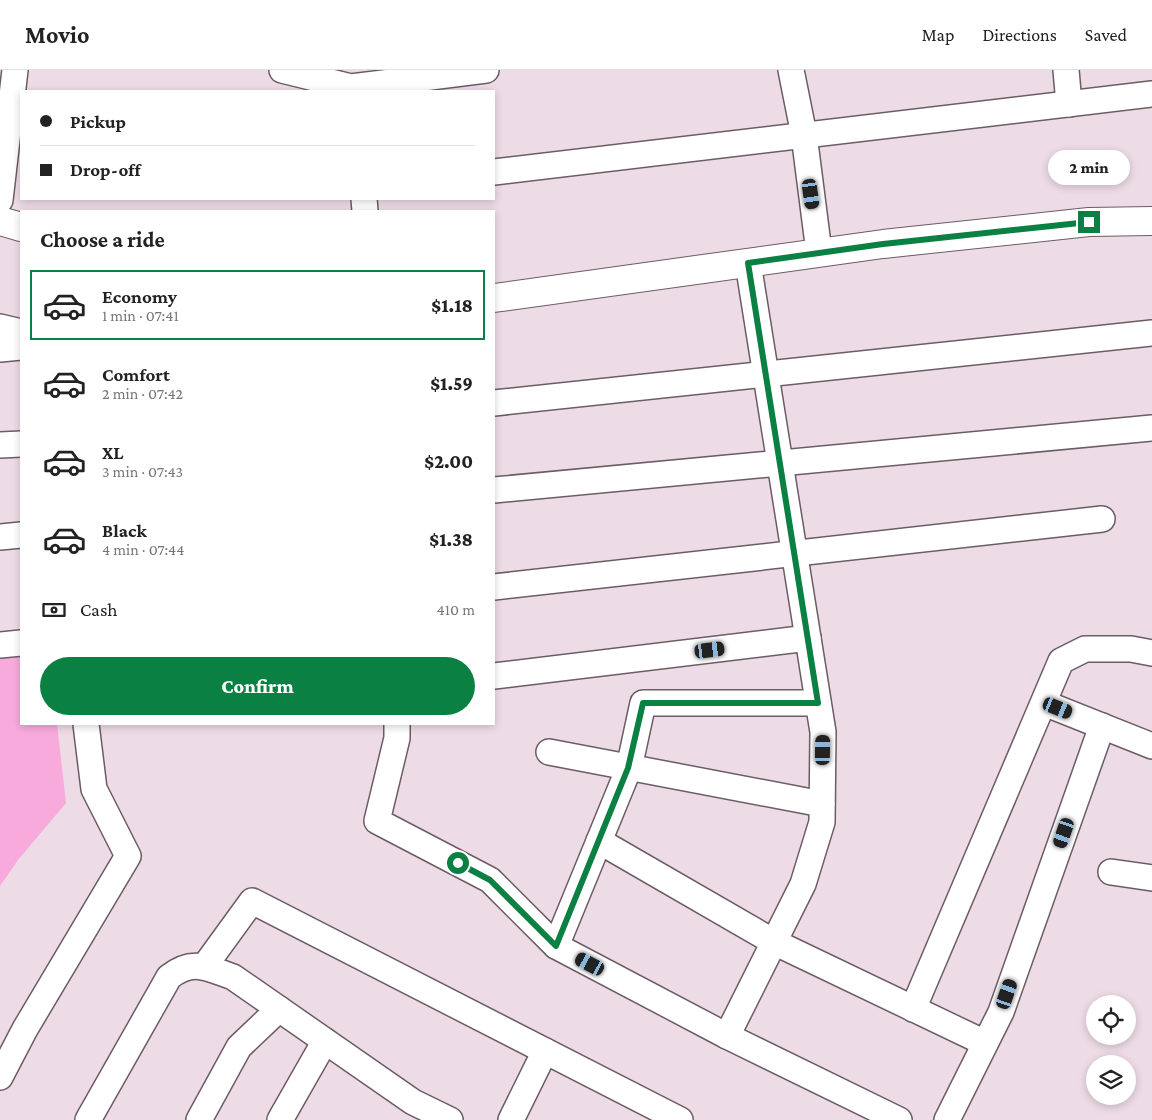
<!DOCTYPE html>
<meta charset="utf-8">
<style>
:root{--surface:#fff;--page:#f2f2f2;--text:#222;--muted:#767676;--line:#e0e0e0;--accent:#0b8043}
body{margin:0;font-family:"Crimson Pro",serif;background:var(--page);color:var(--text);height:100vh;display:flex;flex-direction:column;font-size:19px;white-space:nowrap}
*{box-sizing:border-box;margin:0}
p{font-size:16px;color:var(--muted)}
.icon{flex:none;width:28px;height:28px;fill:none;stroke:currentColor;stroke-width:2;stroke-linecap:round;stroke-linejoin:round}
.map{position:relative;flex:1;overflow:hidden}
.panel{position:absolute;left:20px;top:140px;width:475px;height:515px;display:flex;flex-direction:column;background:var(--surface);border-radius:0px;box-shadow:0 2px 8px #0003}
.panel>*{flex:none}
.hud{position:absolute;left:20px;top:20px;width:475px;height:110px;border-radius:0px;box-shadow:0 2px 8px #0003;display:grid;align-content:center;height:110px;padding:0 20px;background:var(--surface)}
.buttons{position:absolute;left:1086px;top:925px;display:grid;gap:10px}
.buttons a{display:grid;place-items:center;width:50px;height:50px;border-radius:50%;background:var(--surface);box-shadow:0 2px 8px #0003;font-size:25px}
.end{position:absolute;width:22px;height:22px;margin:-11px;border:6px solid #0b8043;background:#fff;box-shadow:0 0 0 2px #fff}
.from{border-radius:50%}
.bubble{position:absolute;height:35px;border-radius:18px;background:var(--surface);box-shadow:0 2px 8px #0003;font-size:16px;font-weight:800;line-height:35px;text-align:center}
.car{position:absolute;width:15px;height:30px;margin:-15px -8px;border-radius:6px;box-shadow:0 0 4px 1px #0007;background:linear-gradient(#222 24%,#8ab4d8 0 40%,#222 0 76%,#8ab4d8 0 86%,#222 0)}
.hud b{display:flex;align-items:center;gap:18px;height:48px;font-size:19px}
.hud b+b{border-top:1px solid var(--line)}
.hud i{width:12px;height:12px;background:var(--text)}
ul{padding:0;list-style:none}
li{display:flex;align-items:center;gap:15px;height:70px;margin:0 10px 8px;padding:0 10px;border:2px solid transparent;border-radius:0px}
li div{flex:1}
li b{display:block;font-size:19px}
li em{font-style:normal;font-weight:800}
li.current{border-color:var(--accent)}
li>.icon{width:45px;height:45px;stroke-width:1.5}
h2{padding:0 20px;font-size:22px;line-height:60px}
.pay{display:flex;align-items:center;gap:12px;height:55px;padding:0 20px;font-size:19px}
.pay p{margin-inline-start:auto}
.primary-button{display:flex;gap:10px;margin-top:auto;padding:10px 20px}
.primary-button a{flex:1;height:58px;border-radius:30px;background:var(--accent);color:#fff;font-size:20px;font-weight:800;line-height:58px;text-align:center}
header{display:flex;align-items:center;gap:30px;box-sizing:border-box;height:70px;padding:0 25px;background:var(--surface);border-bottom:1px solid var(--line)}
header strong{font-size:24px}
nav{display:flex;gap:28px;margin-inline-start:auto;font-size:18px}
.map>svg:first-child{display:block}
.green{fill:#f8aadd}
.lines{fill:none;stroke-linecap:round;stroke-linejoin:round}
.minor-casing{stroke:#6b5c65;stroke-width:28}
.tertiary-casing{stroke:#6b5c65;stroke-width:30}
.minor{stroke:#fff;stroke-width:25}
.tertiary{stroke:#fff;stroke-width:28}
.route{stroke:#0b8043;stroke-width:6}
</style>
<header>
<strong>Movio</strong>
<nav><a>Map</a><a>Directions</a><a>Saved</a></nav>
</header>
<div class="map">
<svg width="1152" height="1050" viewBox="0 0 1152 1050">
<rect width="100%" height="100%" fill="#eddbe6"/>
<path class="green" d="M21,584V654H57L66,733L18,790L0,816V586Z"/>
<g class="lines">
<defs>
<g id="minor">
<path d="M282,0L351,17L486,0"/>
<path d="M791,0L804,65L819,182"/>
<path d="M1066,0L1069,34"/>
<path d="M494,102L1152,24"/>
<path d="M364,129L365,141"/>
<path d="M0,130L15,0"/>
<path d="M0,257L21,262"/>
<path d="M0,279L21,277"/>
<path d="M494,333L1152,263"/>
<path d="M0,375L21,374"/>
<path d="M494,420L1152,358"/>
<path d="M0,467L21,465"/>
<path d="M494,517L1102,449"/>
<path d="M0,575L21,573"/>
<path d="M494,606L808,568"/>
<path d="M1044,633L1152,676"/>
<path d="M397,654V668L377,751L490,810L556,876L727,966L899,1050"/>
<path d="M549,682L822,734"/>
<path d="M599,771L774,872L985,973"/>
<path d="M1111,802L1152,808"/>
<path d="M556,876L629,698L643,633H818"/>
<path d="M204,897L252,831L680,1050"/>
<path d="M913,939L1061,591L1085,579H1131L1152,583"/>
<path d="M727,966L803,814L822,752L823,662L748,193"/>
<path d="M0,1007L25,959L128,786L94,719L86,654"/>
<path d="M88,1050L169,907C193,888 207,898 233,907L413,1032L450,1050"/>
<path d="M199,1050L239,977L279,939"/>
<path d="M280,1050L325,971"/>
<path d="M511,1050L545,981"/>
<path d="M947,1050L1001,942L1102,656"/>
</g>
<g id="tertiary">
<path d="M0,151L21,157"/>
<path d="M494,228L883,174L1089,152L1152,151"/>
</g>
</defs>
<use href="#minor" class="minor-casing"/>
<use href="#tertiary" class="tertiary-casing"/>
<use href="#minor" class="minor"/>
<use href="#tertiary" class="tertiary"/>
</g>
<g class="lines">
<path class="route" d="M458,793L490,810L556,876L628,698L643,633H818L748,193L883,174L1089,152"/>
</g>
</svg>
<div class="buttons">
<a><svg class="icon" aria-label="locate" viewBox="0 0 24 24"><circle cx="12" cy="12" r="6"/><path d="M12 2v4M12 18v4M2 12h4M18 12h4"/></svg></a>
<a><svg class="icon" aria-label="layers" viewBox="0 0 24 24"><path d="M12 4l9 5-9 5-9-5zM3 14l9 5 9-5"/></svg></a>
</div>
<i class="end from" style="left:458px;top:793px"></i>
<i class="end" style="left:1089px;top:152px"></i>
<div class="bubble" style="left:1048px;top:80px;width:82px">2 min</div>
<i class="car" style="left:811px;top:124px;rotate:172deg"></i>
<i class="car" style="left:710px;top:580px;rotate:83deg"></i>
<i class="car" style="left:1058px;top:638px;rotate:112deg"></i>
<i class="car" style="left:823px;top:680px;rotate:1deg"></i>
<i class="car" style="left:1064px;top:763px;rotate:199deg"></i>
<i class="car" style="left:590px;top:894px;rotate:298deg"></i>
<i class="car" style="left:1007px;top:924px;rotate:19deg"></i>
<div class="hud">
<b><i class="from"></i>Pickup</b>
<b><i></i>Drop-off</b>
</div>
<section class="panel">
<h2>Choose a ride</h2>
<ul>
<li class="current"><svg class="icon" aria-label="car" viewBox="0 0 24 24"><path d="M5 17H2v-5l4-1 3-4h7l3 4 3 1v5h-3M9 17h6M6 11h13"/><circle cx="7" cy="17" r="2"/><circle cx="17" cy="17" r="2"/></svg><div><b>Economy</b><p>1 min · 07:41</p></div><em>$1.18</em></li>
<li><svg class="icon" aria-label="car" viewBox="0 0 24 24"><path d="M5 17H2v-5l4-1 3-4h7l3 4 3 1v5h-3M9 17h6M6 11h13"/><circle cx="7" cy="17" r="2"/><circle cx="17" cy="17" r="2"/></svg><div><b>Comfort</b><p>2 min · 07:42</p></div><em>$1.59</em></li>
<li><svg class="icon" aria-label="car" viewBox="0 0 24 24"><path d="M5 17H2v-5l4-1 3-4h7l3 4 3 1v5h-3M9 17h6M6 11h13"/><circle cx="7" cy="17" r="2"/><circle cx="17" cy="17" r="2"/></svg><div><b>XL</b><p>3 min · 07:43</p></div><em>$2.00</em></li>
<li><svg class="icon" aria-label="car" viewBox="0 0 24 24"><path d="M5 17H2v-5l4-1 3-4h7l3 4 3 1v5h-3M9 17h6M6 11h13"/><circle cx="7" cy="17" r="2"/><circle cx="17" cy="17" r="2"/></svg><div><b>Black</b><p>4 min · 07:44</p></div><em>$1.38</em></li>
</ul>
<div class="pay"><svg class="icon" aria-label="cash" viewBox="0 0 24 24"><path d="M3 7h18v10H3z"/><circle cx="12" cy="12" r="2"/></svg>Cash<p>410 m</p></div>
<div class="primary-button"><a>Confirm</a></div>
</section>
</div>
